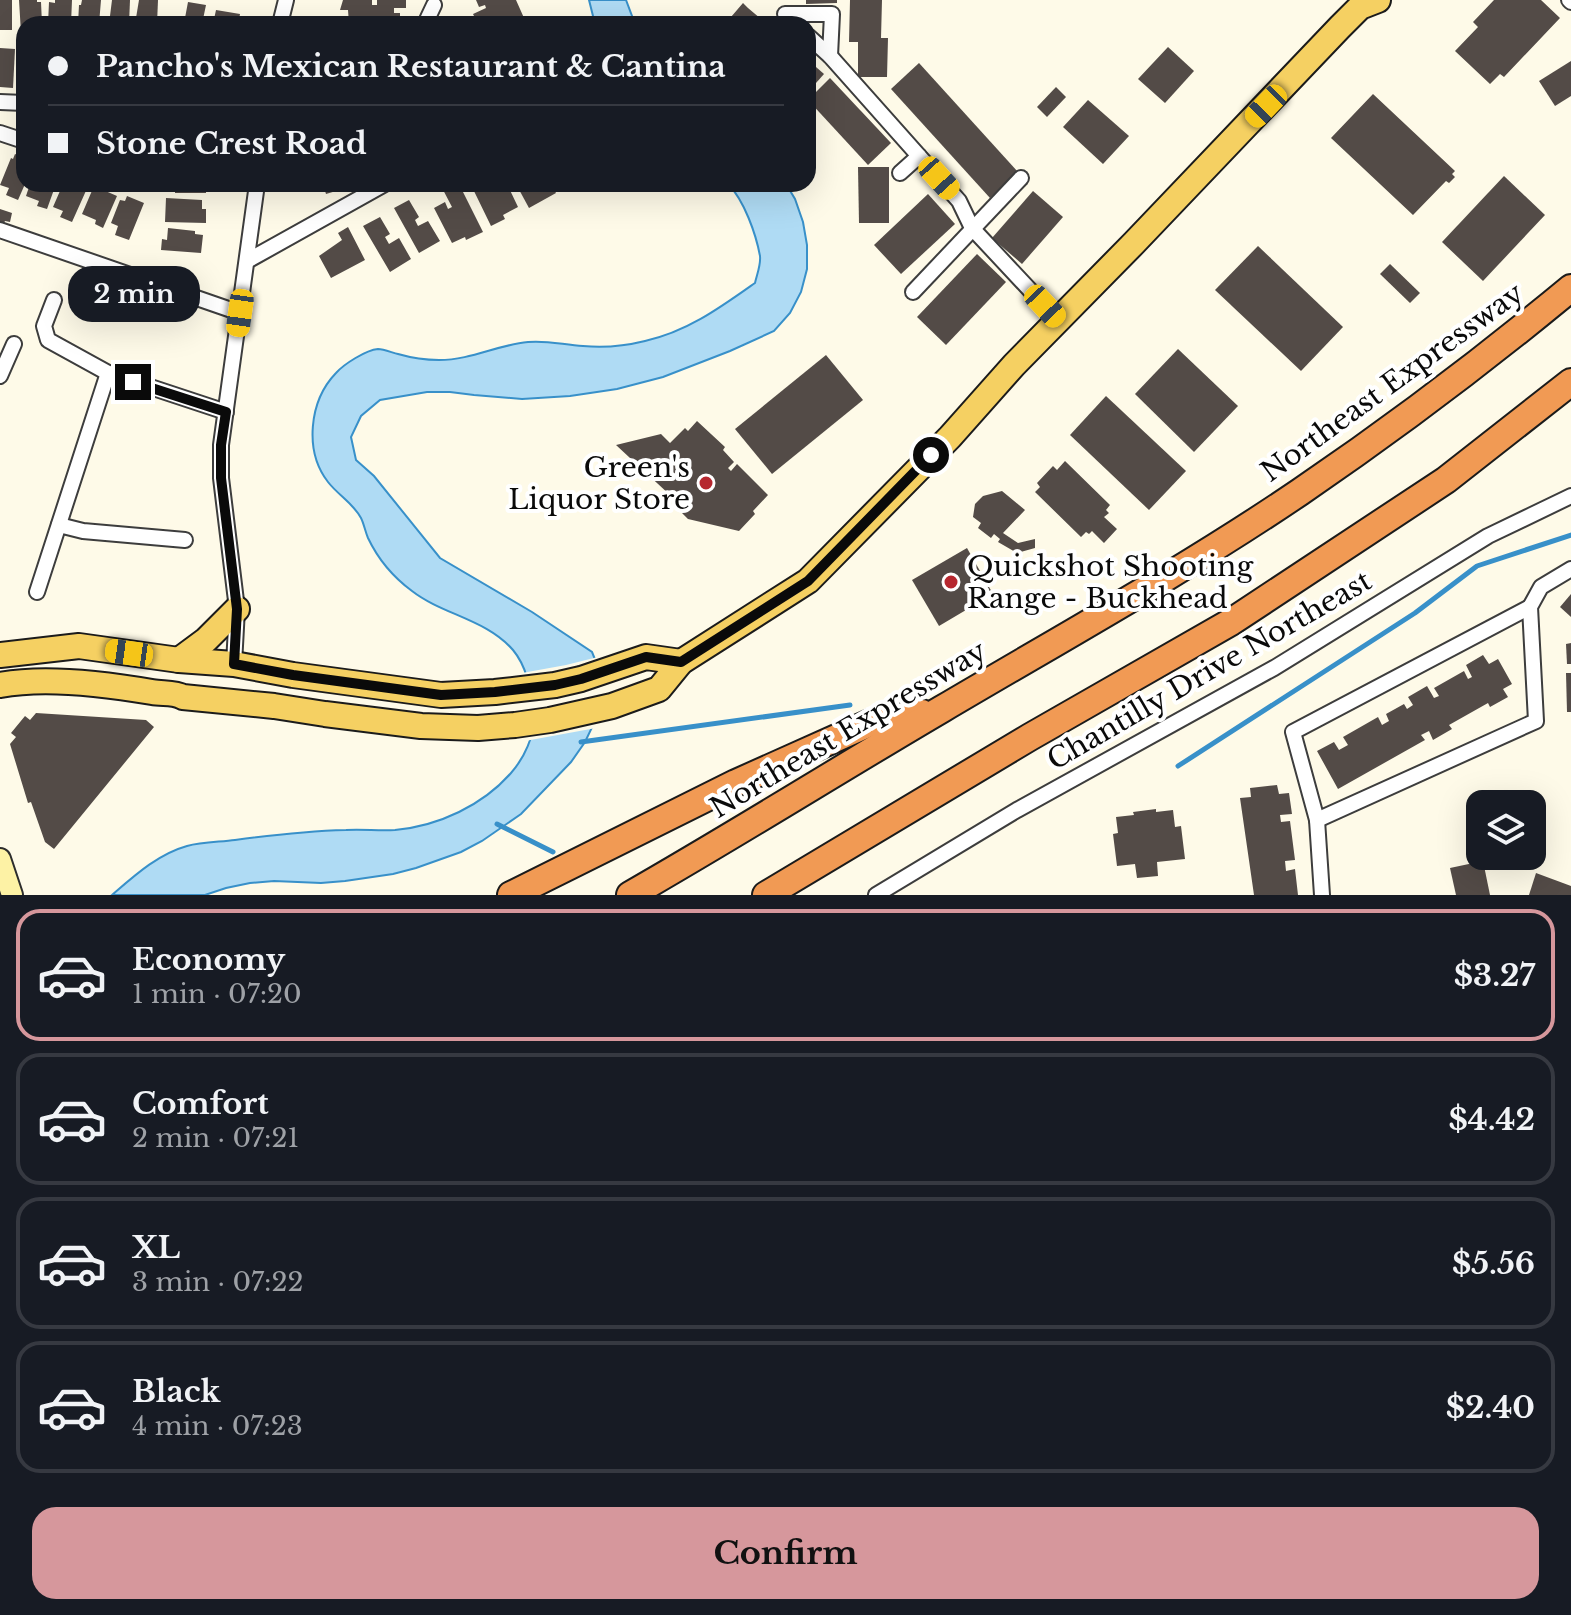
<!DOCTYPE html>
<meta charset="utf-8">
<style>
:root{--surface:#171b24;--page:#20242c;--text:#f1f3f6;--muted:#9ea1a6;--line:#363941;--accent:#d6979c}
body{margin:0;font-family:"Libre Baskerville",serif;background:var(--page);color:var(--text);height:100vh;display:flex;flex-direction:column;font-size:30px;white-space:nowrap}
*{box-sizing:border-box;margin:0}
p{font-size:26px;color:var(--muted)}
.icon{flex:none;width:44px;height:44px;fill:none;stroke:currentColor;stroke-width:2;stroke-linecap:round;stroke-linejoin:round}
.map{position:relative;height:895px;overflow:hidden}
.sheet{display:flex;flex-direction:column;background:var(--surface);flex:1}
.sheet>*{flex:none}
.banner{position:absolute;left:16px;top:16px;width:800px;height:176px;border-radius:24px;box-shadow:0 8px 32px #0002;display:grid;align-content:center;height:176px;padding:0 32px;background:var(--surface)}
.tools{position:absolute;left:1466px;top:790px;display:grid;gap:16px}
.tools a{display:grid;place-items:center;width:80px;height:80px;border-radius:16px;background:var(--surface);box-shadow:0 8px 32px #0002;font-size:40px}
.end{position:absolute;width:36px;height:36px;margin:-18px;border:10px solid #0a0a0a;background:#fff;box-shadow:0 0 0 4px #fff}
.from{border-radius:50%}
.bubble{position:absolute;height:56px;border-radius:24px;background:var(--surface);box-shadow:0 8px 32px #0002;font-size:26px;font-weight:700;line-height:56px;text-align:center}
.car{position:absolute;width:24px;height:48px;margin:-24px -12px;border-radius:10px;box-shadow:0 0 6px 2px #0007;background:linear-gradient(#f5c518 24%,#345 0 40%,#f5c518 0 76%,#345 0 86%,#f5c518 0)}
.banner b{display:flex;align-items:center;gap:28px;height:76px;font-size:30px}
.banner b+b{border-top:2px solid var(--line)}
.banner i{width:20px;height:20px;background:var(--text)}
ul{padding:14px 0 0;list-style:none}
li{display:flex;align-items:center;gap:24px;height:132px;margin:0 16px 12px;padding:0 16px;border:4px solid var(--line);border-radius:24px}
li div{flex:1}
li b{display:block;font-size:30px}
li em{font-style:normal;font-weight:700}
li.selected{border-color:var(--accent)}
li>.icon{width:72px;height:72px;stroke-width:1.5}
.cta{display:flex;gap:16px;margin-top:auto;padding:16px 32px}
.cta a{flex:1;height:92px;border-radius:24px;background:var(--accent);color:#111;font-size:32px;font-weight:700;line-height:92px;text-align:center}
.map>svg:first-child{display:block}
.water{fill:#afdbf4;stroke:#3890c9;stroke-width:2}
.pier{fill:#fefae8}
.lines{fill:none;stroke-linecap:round;stroke-linejoin:round}
.stream{stroke:#3890c9;stroke-width:5}
.building{fill:#534b47}
.street-casing{stroke:#3d3d3d;stroke-width:18}
.secondary-casing{stroke:#2c2c2c;stroke-width:24}
.primary-casing{stroke:#1b1b1b;stroke-width:28}
.highway-casing{stroke:#1b1b1b;stroke-width:30}
.street{stroke:#fff;stroke-width:14}
.secondary{stroke:#fdf2a5;stroke-width:20}
.primary{stroke:#f5d062;stroke-width:24}
.highway{stroke:#f19a54;stroke-width:26}
.route{stroke:#0a0a0a;stroke-width:10}
.poi-dot{fill:#b6272f;stroke:#fff;stroke-width:3}
.labels{text-anchor:middle;stroke-width:8;stroke-linejoin:round;paint-order:stroke}
.street-label{font-size:28px;fill:#0a0a0a;stroke:#fff}
.poi-label{font-size:28px;fill:#0a0a0a;stroke:#fff;text-anchor:end}
</style>
<div class="map">
<svg width="1571" height="895" viewBox="0 0 1571 895">
<rect width="100%" height="100%" fill="#fefae8"/>
<g class="water">
<path d="M589,0H626L635,24H595Z"/>
<path d="M728,184H786L795,199L803,222L807,245V269L801,292L790,313L774,331L730,351L663,377L617,389L570,396L522,399L474,395L450,392H427L380,400L361,416L351,437L356,460L374,476L440,558L532,612L592,652L601,674L596,719L585,742L571,762L521,814L482,841L461,852L416,868L393,874L345,881L321,883L274,881L250,883L226,888L205,895H112C134,876 158,854 187,846C202,842 220,842 235,840C272,835 309,831 346,830C363,829 379,831 395,830C439,826 483,805 511,773C524,758 535,736 533,716C532,693 528,668 513,650C486,619 443,615 412,591C393,577 378,559 368,538C365,531 364,524 361,518C353,503 338,495 328,482C304,451 309,401 336,373C344,364 366,350 378,349C384,349 393,353 398,354C412,358 425,360 439,360C471,360 497,345 528,342C547,340 564,345 583,346C604,348 625,346 645,341C687,332 721,307 755,283C757,274 761,265 760,256C756,234 744,200 728,184Z"/>
</g>
<path class="pier" d="M598,657L605,673L604,698L599,720L596,728L525,741L530,719L529,696L522,673L566,665Z"/>
<g class="lines">
<g class="stream">
<path d="M581,742L850,705"/>
<path d="M1178,766L1415,613L1477,566L1571,535"/>
<path d="M497,824L553,852"/>
</g>
</g>
<g class="building">
<rect x="0" y="0" width="12" height="30"/>
<path d="M19,0H37V2H41L42,24H24V33H21Z"/>
<path d="M55,0H72L71,24H48L49,2L55,3Z"/>
<path d="M82,0H101L99,24H78L79,5H81Z"/>
<path d="M112,0H130L129,24H109Z"/>
<path d="M139,0H158L157,24H135Z"/>
<path d="M343,0H372V5H377V0H406V8H394V13H400V24H349L348,10H340Z"/>
<path d="M476,0H516L524,18L510,24H478L473,14L486,8L485,5L479,7Z"/>
<path d="M806,0H837V3L806,4Z"/>
<path d="M850,0H882L881,38H888L887,77H858V42H849Z"/>
<path d="M1494,0H1541L1560,18L1504,77L1500,74L1490,84L1455,51L1478,27L1473,22Z"/>
<path d="M188,2L206,5L202,24H181L182,18H185Z"/>
<path d="M743,3L748,8L767,24H725Z"/>
<path d="M216,10L240,14L238,24H213Z"/>
<path d="M1168,47L1194,71L1165,103L1138,79Z"/>
<path d="M0,48L15,49L13,88L0,87Z"/>
<path d="M21,51H24V89H20Z"/>
<path d="M808,60L824,74L808,92Z"/>
<path d="M1571,61V96L1555,106L1539,81Z"/>
<path d="M919,63L1018,172L990,198L891,89Z"/>
<path d="M830,78L891,143L868,165L808,100Z"/>
<path d="M1056,87L1066,97L1047,117L1037,107Z"/>
<path d="M1373,94L1455,171L1452,174L1455,177L1449,183L1446,181L1413,215L1331,138Z"/>
<path d="M1088,100L1129,136L1103,164L1063,127Z"/>
<path d="M15,154L24,158L25,184L18,200L6,195L9,188L0,185L11,158L13,159Z"/>
<path d="M858,167H889V223H859Z"/>
<path d="M1504,176L1545,215L1483,281L1442,242Z"/>
<path d="M30,184H56L47,209L37,206L39,201L26,196Z"/>
<path d="M63,184H89L72,222L60,217L63,211L53,207Z"/>
<rect x="175" y="184" width="31" height="9"/>
<path d="M323,184H356V185L326,194Z"/>
<path d="M440,184H459L483,232L466,240L465,237L452,243L434,208L445,202L448,209L452,207Z"/>
<path d="M483,184L487,192L491,190L489,184H507L518,207L503,215L505,219L491,226L473,189Z"/>
<path d="M516,184H551L556,193L529,208Z"/>
<path d="M94,186L117,196L103,228L95,224L96,220L82,214Z"/>
<path d="M1033,191L1063,217L1022,264L992,238Z"/>
<path d="M928,194L955,224L901,274L874,245Z"/>
<path d="M127,196L144,203L129,240L115,235L118,226L111,223L120,200L125,201Z"/>
<path d="M166,198L202,200V209H206V223L165,222Z"/>
<path d="M409,200L419,217L415,220L418,226L428,221L440,241L419,253L394,208Z"/>
<path d="M0,209L12,213L10,222L5,221L4,223L0,222Z"/>
<path d="M380,217L390,234L385,237L389,244L399,238L411,259L390,272L363,226Z"/>
<path d="M348,227L365,260L331,278L319,256L342,240L338,233Z"/>
<path d="M168,228L195,231V234L203,235L201,253L161,250L162,239L167,240Z"/>
<path d="M1258,246L1343,327L1301,371L1215,290Z"/>
<path d="M977,254L1006,282L946,345L917,317Z"/>
<path d="M1390,264L1420,293L1410,303L1380,274Z"/>
<path d="M1178,349L1238,406L1194,452L1135,394Z"/>
<path d="M826,355L863,400L772,474L735,429Z"/>
<path d="M1106,396L1186,471L1149,510L1070,435Z"/>
<path d="M697,421L725,447L723,450L734,462L728,468L731,471L737,464L768,495L753,511L755,514L739,531L688,519L682,513L685,509L616,445L661,434L670,443L685,428L688,431Z"/>
<path d="M1065,461L1110,505L1106,510L1109,513L1104,517L1117,529L1104,543L1092,531L1089,534L1086,532L1081,537L1035,492L1040,487L1037,483L1053,466L1057,470Z"/>
<path d="M1002,491L1025,510L1003,533L1018,543L1035,539V548L1017,553L998,542L1000,539L994,534L991,538L978,528L981,523L973,517L975,504L983,496Z"/>
<path d="M967,548L993,594L939,626L912,580Z"/>
<path d="M1571,594V617L1560,607Z"/>
<path d="M1571,643V664H1567L1566,644Z"/>
<path d="M1483,655L1489,664L1498,659L1512,684L1503,689L1508,697L1490,707L1488,703L1449,725L1452,729L1433,740L1429,731L1421,735L1425,740L1338,789L1317,751L1334,742L1339,750L1348,745L1343,737L1378,717L1382,725L1389,721L1386,714L1404,704L1407,709L1413,705L1408,697L1427,686L1434,698L1439,696L1434,688L1464,671L1468,679L1472,677L1466,665Z"/>
<path d="M1566,673H1571V712H1567Z"/>
<path d="M36,713L146,720L154,727L54,849L45,842L31,802L28,803L10,744L16,737L11,733L25,716L30,720Z"/>
<path d="M1277,785L1279,794L1289,793L1292,814L1280,815L1281,822L1290,821L1295,860L1285,861L1286,871L1295,869L1298,895H1254L1240,798L1251,797L1250,788Z"/>
<path d="M1156,809V812L1173,810L1175,827L1181,826L1185,859L1157,862L1158,876L1137,878L1135,864L1117,866L1113,834L1118,833L1116,817L1134,815L1133,812Z"/>
<path d="M1483,861L1490,895H1456L1450,868Z"/>
<path d="M1536,873L1571,886V895H1529Z"/>
</g>
<g class="lines">
<defs>
<g id="street">
<path d="M1569,0L1571,2"/>
<path d="M280,24L286,0"/>
<path d="M425,24L434,5"/>
<path d="M795,24L785,14H832L830,56"/>
<path d="M808,36L830,56L959,201L972,228L1058,320"/>
<path d="M0,102L24,103"/>
<path d="M0,133L24,141"/>
<path d="M900,173L919,156"/>
<path d="M0,230L240,313"/>
<path d="M247,261L385,184"/>
<path d="M913,292L1021,178"/>
<path d="M54,300L44,326L48,340L108,373L226,412"/>
<path d="M0,376L14,344"/>
<path d="M59,525L83,531L185,540"/>
<path d="M37,592L108,373"/>
<path d="M234,664L237,609L221,478V445L257,184"/>
<path d="M1317,820L1536,721L1530,607L1541,587L1571,569"/>
<path d="M876,895L1017,810L1274,668L1488,536L1571,496"/>
<path d="M1322,895L1317,820L1293,732L1530,607"/>
</g>
<path id="secondary" d="M0,859L12,895"/>
<g id="primary">
<path d="M0,655L79,646L179,660L234,664L293,675L441,695L495,692L555,685L581,679L646,657L681,662"/>
<path d="M179,660L206,640L237,609"/>
<path d="M0,685C46,676 106,684 152,692C163,694 174,692 183,697L274,706L325,714L421,726L478,728L515,725L550,720L612,706L659,689L681,662L808,581L950,437L1014,365L1134,243L1340,27L1360,7L1378,0"/>
</g>
<g id="highway">
<path d="M511,895L736,783L870,723L922,713"/>
<path d="M630,895C735,835 838,770 942,709C1062,638 1185,570 1300,492C1394,428 1484,360 1571,288"/>
<path d="M766,895L1030,737L1231,622L1446,480L1571,382"/>
</g>
</defs>
<use href="#street" class="street-casing"/>
<use href="#secondary" class="secondary-casing"/>
<use href="#primary" class="primary-casing"/>
<use href="#highway" class="highway-casing"/>
<use href="#street" class="street"/>
<use href="#secondary" class="secondary"/>
<use href="#primary" class="primary"/>
<use href="#highway" class="highway"/>
</g>
<g class="lines">
<path class="route" d="M133,382L226,412L221,445V478L237,609L234,664L293,675L441,695L495,692L555,685L581,679L646,657L681,662L808,581L931,455"/>
</g>
<g class="poi-dot">
<circle cx="706" cy="483" r="8"/>
<circle cx="951" cy="582" r="8"/>
</g>
<g class="labels">
<g class="street-label">
<text transform="translate(1392 382) rotate(-36)" y="10">Northeast Expressway</text>
<text transform="translate(1209 670) rotate(-30)" y="10">Chantilly Drive Northeast</text>
<text transform="translate(848 729) rotate(-31)" y="10">Northeast Expressway</text>
</g>
<g class="poi-label">
<text x="690" y="477">Green's<tspan x="690" dy="32">Liquor Store</tspan></text>
<text x="967" y="576" text-anchor="start">Quickshot Shooting<tspan x="967" dy="32">Range - Buckhead</tspan></text>
</g>
</g>
</svg>
<div class="tools">
<a><svg class="icon" aria-label="layers" viewBox="0 0 24 24"><path d="M12 4l9 5-9 5-9-5zM3 14l9 5 9-5"/></svg></a>
</div>
<i class="end from" style="left:931px;top:455px"></i>
<i class="end" style="left:133px;top:382px"></i>
<div class="bubble" style="left:68px;top:266px;width:132px">2 min</div>
<i class="car" style="left:1266px;top:106px;rotate:224deg"></i>
<i class="car" style="left:939px;top:178px;rotate:138deg"></i>
<i class="car" style="left:1045px;top:306px;rotate:137deg"></i>
<i class="car" style="left:240px;top:313px;rotate:188deg"></i>
<i class="car" style="left:129px;top:653px;rotate:278deg"></i>
<div class="banner">
<b><i class="from"></i>Pancho's Mexican Restaurant &amp; Cantina</b>
<b><i></i>Stone Crest Road</b>
</div>
</div>
<section class="sheet">
<ul>
<li class="selected"><svg class="icon" aria-label="car" viewBox="0 0 24 24"><path d="M5 17H2v-5l4-1 3-4h7l3 4 3 1v5h-3M9 17h6M6 11h13"/><circle cx="7" cy="17" r="2"/><circle cx="17" cy="17" r="2"/></svg><div><b>Economy</b><p>1 min · 07:20</p></div><em>$3.27</em></li>
<li><svg class="icon" aria-label="car" viewBox="0 0 24 24"><path d="M5 17H2v-5l4-1 3-4h7l3 4 3 1v5h-3M9 17h6M6 11h13"/><circle cx="7" cy="17" r="2"/><circle cx="17" cy="17" r="2"/></svg><div><b>Comfort</b><p>2 min · 07:21</p></div><em>$4.42</em></li>
<li><svg class="icon" aria-label="car" viewBox="0 0 24 24"><path d="M5 17H2v-5l4-1 3-4h7l3 4 3 1v5h-3M9 17h6M6 11h13"/><circle cx="7" cy="17" r="2"/><circle cx="17" cy="17" r="2"/></svg><div><b>XL</b><p>3 min · 07:22</p></div><em>$5.56</em></li>
<li><svg class="icon" aria-label="car" viewBox="0 0 24 24"><path d="M5 17H2v-5l4-1 3-4h7l3 4 3 1v5h-3M9 17h6M6 11h13"/><circle cx="7" cy="17" r="2"/><circle cx="17" cy="17" r="2"/></svg><div><b>Black</b><p>4 min · 07:23</p></div><em>$2.40</em></li>
</ul>
<div class="cta"><a>Confirm</a></div>
</section>
